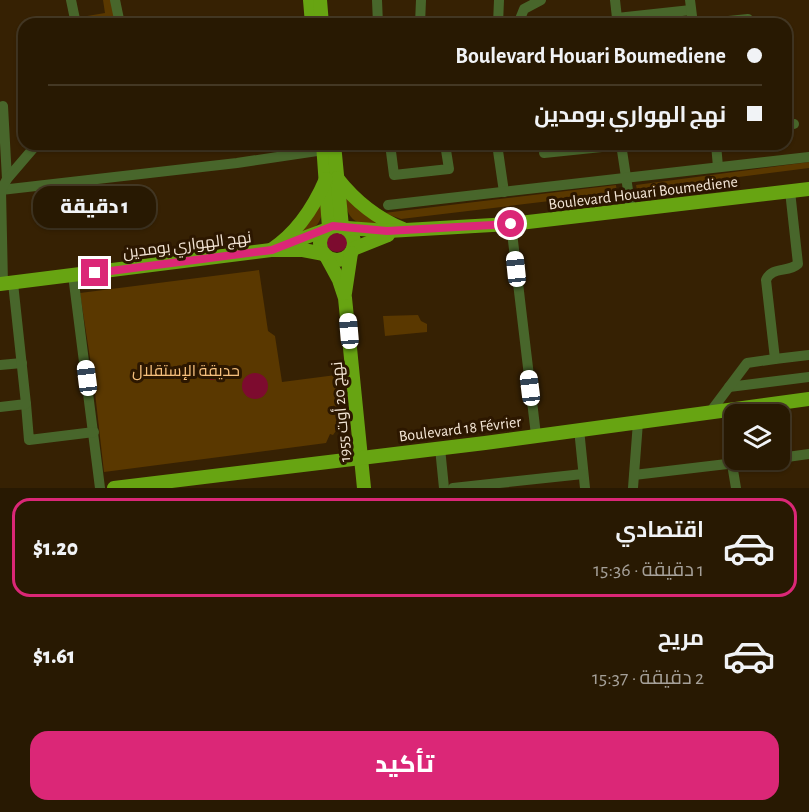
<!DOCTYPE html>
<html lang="ar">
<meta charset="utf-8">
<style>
:root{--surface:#281902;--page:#342611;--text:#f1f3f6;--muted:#a5a099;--line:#443824;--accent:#db2777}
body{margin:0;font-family:"Alegreya Sans",Cairo,sans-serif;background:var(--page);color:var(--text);direction:rtl;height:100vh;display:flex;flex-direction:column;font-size:22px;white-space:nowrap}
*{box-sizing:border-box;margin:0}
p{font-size:20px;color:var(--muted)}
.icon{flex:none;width:33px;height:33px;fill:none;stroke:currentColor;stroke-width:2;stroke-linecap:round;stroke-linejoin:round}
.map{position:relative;height:488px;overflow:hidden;direction:ltr}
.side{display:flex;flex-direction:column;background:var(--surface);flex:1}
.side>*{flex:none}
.guide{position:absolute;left:18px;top:18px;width:774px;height:132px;border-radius:18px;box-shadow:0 2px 4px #0004,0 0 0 2px var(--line);direction:rtl;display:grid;align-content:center;height:132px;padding:0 30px;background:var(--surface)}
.buttons{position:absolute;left:724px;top:404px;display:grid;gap:12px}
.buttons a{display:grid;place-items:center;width:66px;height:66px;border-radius:12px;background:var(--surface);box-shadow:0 2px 4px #0004,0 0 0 2px var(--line);font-size:30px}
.end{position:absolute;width:27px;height:27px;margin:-14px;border:8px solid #db2777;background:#fff;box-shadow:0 0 0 3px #fff}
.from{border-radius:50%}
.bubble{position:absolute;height:42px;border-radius:18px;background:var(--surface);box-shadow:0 2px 4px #0004,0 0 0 2px var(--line);font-size:20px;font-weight:800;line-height:42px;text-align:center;direction:rtl}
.car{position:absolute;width:18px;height:36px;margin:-18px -9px;border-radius:8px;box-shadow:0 0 4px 2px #0007;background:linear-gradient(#fff 24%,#345 0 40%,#fff 0 76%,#345 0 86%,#fff 0)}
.guide b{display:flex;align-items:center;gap:21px;height:57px;font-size:22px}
.guide b+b{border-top:2px solid var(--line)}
.guide i{width:15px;height:15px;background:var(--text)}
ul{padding:10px 0 0;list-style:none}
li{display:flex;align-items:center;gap:18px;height:99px;margin:0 12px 9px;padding:0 18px;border:3px solid transparent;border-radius:18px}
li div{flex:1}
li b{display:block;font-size:22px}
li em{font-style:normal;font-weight:800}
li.selected{border-color:var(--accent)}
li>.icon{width:54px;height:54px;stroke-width:1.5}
.cta{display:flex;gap:12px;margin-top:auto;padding:12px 30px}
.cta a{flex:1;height:69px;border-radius:18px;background:var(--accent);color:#fff;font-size:24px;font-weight:800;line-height:69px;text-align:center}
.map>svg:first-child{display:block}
.green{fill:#5a3800}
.water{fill:#7d0b2f}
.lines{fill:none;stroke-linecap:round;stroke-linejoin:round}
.minor{stroke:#48662b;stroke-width:10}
.major{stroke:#67a412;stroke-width:14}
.route{stroke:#db2777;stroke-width:8}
.labels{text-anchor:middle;stroke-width:6;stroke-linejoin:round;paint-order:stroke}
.street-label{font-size:16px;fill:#f4e6d6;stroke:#2c1700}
.park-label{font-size:16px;fill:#f6c07d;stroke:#2c1700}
</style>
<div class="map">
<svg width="809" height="488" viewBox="0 0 809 488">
<rect width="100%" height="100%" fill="#362103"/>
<g class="green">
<path d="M103,0H112L117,24H89L87,16L105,13Z"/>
<path d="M809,162V168L637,190L636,185Z"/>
<path d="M616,185L617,193L401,219L384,213Z"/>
<path d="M323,197C323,223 319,226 297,239Z"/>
<path d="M344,197L361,211L386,226C360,224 349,227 344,197Z"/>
<path d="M259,270L268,331L275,336L282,382L336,375L338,428L333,435L330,434L326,443L104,472L94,384L80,293Z"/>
<path d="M418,315L421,321L427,324V332L385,336L383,316Z"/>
</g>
<g class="water">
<circle cx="337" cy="241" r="11"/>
<path d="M229,369L230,377L210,380L209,373Z"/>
<circle cx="255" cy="386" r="13"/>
</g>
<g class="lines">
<g class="minor">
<path d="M71,0L76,24"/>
<path d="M115,0L120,24"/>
<path d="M377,0L378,24"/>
<path d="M615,0L617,18L691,10"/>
<path d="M690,0L693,24"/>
<path d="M420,24L421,0"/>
<path d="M498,24L499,0"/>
<path d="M518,24L524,9L541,0"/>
<path d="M699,24L748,19"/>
<path d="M0,107L3,106L7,179"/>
<path d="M786,124H794"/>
<path d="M390,144L394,175L449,169L445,144"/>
<path d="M497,144L504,192"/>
<path d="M621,144L631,210"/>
<path d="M716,144L718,167"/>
<path d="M544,153L621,145"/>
<path d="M1,190L237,163L324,150"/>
<path d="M388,205L809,157"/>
<path d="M511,224L536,435"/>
<path d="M73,275L100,488"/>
<path d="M3,284L1,190L7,179L37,144"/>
<path d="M775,359L809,355"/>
<path d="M0,365L22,363"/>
<path d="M729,387L809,377"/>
<path d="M26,404L29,440L94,432"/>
<path d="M0,407L26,404L13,283"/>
<path d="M711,411L747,363L775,359L766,280C772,266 788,273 798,264L790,191"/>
<path d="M579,429L585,488"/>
<path d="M440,448L444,488"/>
<path d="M780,458L809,454"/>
<path d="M732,464L736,488"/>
<path d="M634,475L769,459"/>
<path d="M453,488L583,474"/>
<path d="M633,488L638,422"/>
</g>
<g class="major">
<path d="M310,0L312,24"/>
<path d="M320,0L322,24"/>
<path d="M323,144L329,228"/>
<path d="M334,144L342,227"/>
<path d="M337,178C355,201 376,218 403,229"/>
<circle cx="337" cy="243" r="17"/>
<path d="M347,228L388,231L511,224L809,189"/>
<path d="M282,246L325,230"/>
<path d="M353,249L388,235"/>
<path d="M271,250C297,233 314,207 326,179"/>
<path d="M326,256L339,280L345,298L364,488"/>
<path d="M0,284L271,250H303L324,254"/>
<path d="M345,293L351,253"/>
<path d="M114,488L485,443L809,399"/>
</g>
</g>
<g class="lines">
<path class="route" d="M95,273L272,250L333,226L387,231L511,224"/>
</g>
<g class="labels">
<g class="street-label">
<text transform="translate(643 192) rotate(-7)" y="6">Boulevard Houari Boumediene</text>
<text transform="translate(187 244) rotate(-7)" y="6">نهج الهواري بومدين</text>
<text transform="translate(340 412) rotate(-95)" y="6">نهج 20 أوت 1955</text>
<text transform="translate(460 428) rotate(-7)" y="6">Boulevard 18 Février</text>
</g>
<g class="park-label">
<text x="186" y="376">حديقة الإستقلال</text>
</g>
</g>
</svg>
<div class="buttons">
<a><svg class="icon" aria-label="layers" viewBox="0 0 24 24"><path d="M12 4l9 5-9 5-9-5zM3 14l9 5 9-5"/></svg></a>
</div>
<i class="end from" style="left:511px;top:224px"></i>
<i class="end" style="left:95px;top:273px"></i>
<div class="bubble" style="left:33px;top:186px;width:123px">1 دقيقة</div>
<i class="car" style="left:516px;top:269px;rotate:354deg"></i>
<i class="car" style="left:349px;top:331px;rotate:355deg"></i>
<i class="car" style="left:87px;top:378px;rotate:353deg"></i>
<i class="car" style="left:530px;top:388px;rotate:353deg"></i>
<div class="guide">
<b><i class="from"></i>Boulevard Houari Boumediene</b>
<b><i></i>نهج الهواري بومدين</b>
</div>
</div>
<section class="side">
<ul>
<li class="selected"><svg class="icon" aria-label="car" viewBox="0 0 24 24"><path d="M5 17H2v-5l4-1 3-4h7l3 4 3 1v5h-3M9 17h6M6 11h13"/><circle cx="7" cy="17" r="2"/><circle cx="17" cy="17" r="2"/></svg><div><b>اقتصادي</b><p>1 دقيقة · 15:36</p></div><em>$1.20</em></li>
<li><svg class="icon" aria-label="car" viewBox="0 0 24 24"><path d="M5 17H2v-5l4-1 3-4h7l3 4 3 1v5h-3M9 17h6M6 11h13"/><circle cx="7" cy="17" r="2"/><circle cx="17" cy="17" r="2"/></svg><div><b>مريح</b><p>2 دقيقة · 15:37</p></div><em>$1.61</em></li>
</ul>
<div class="cta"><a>تأكيد</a></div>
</section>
